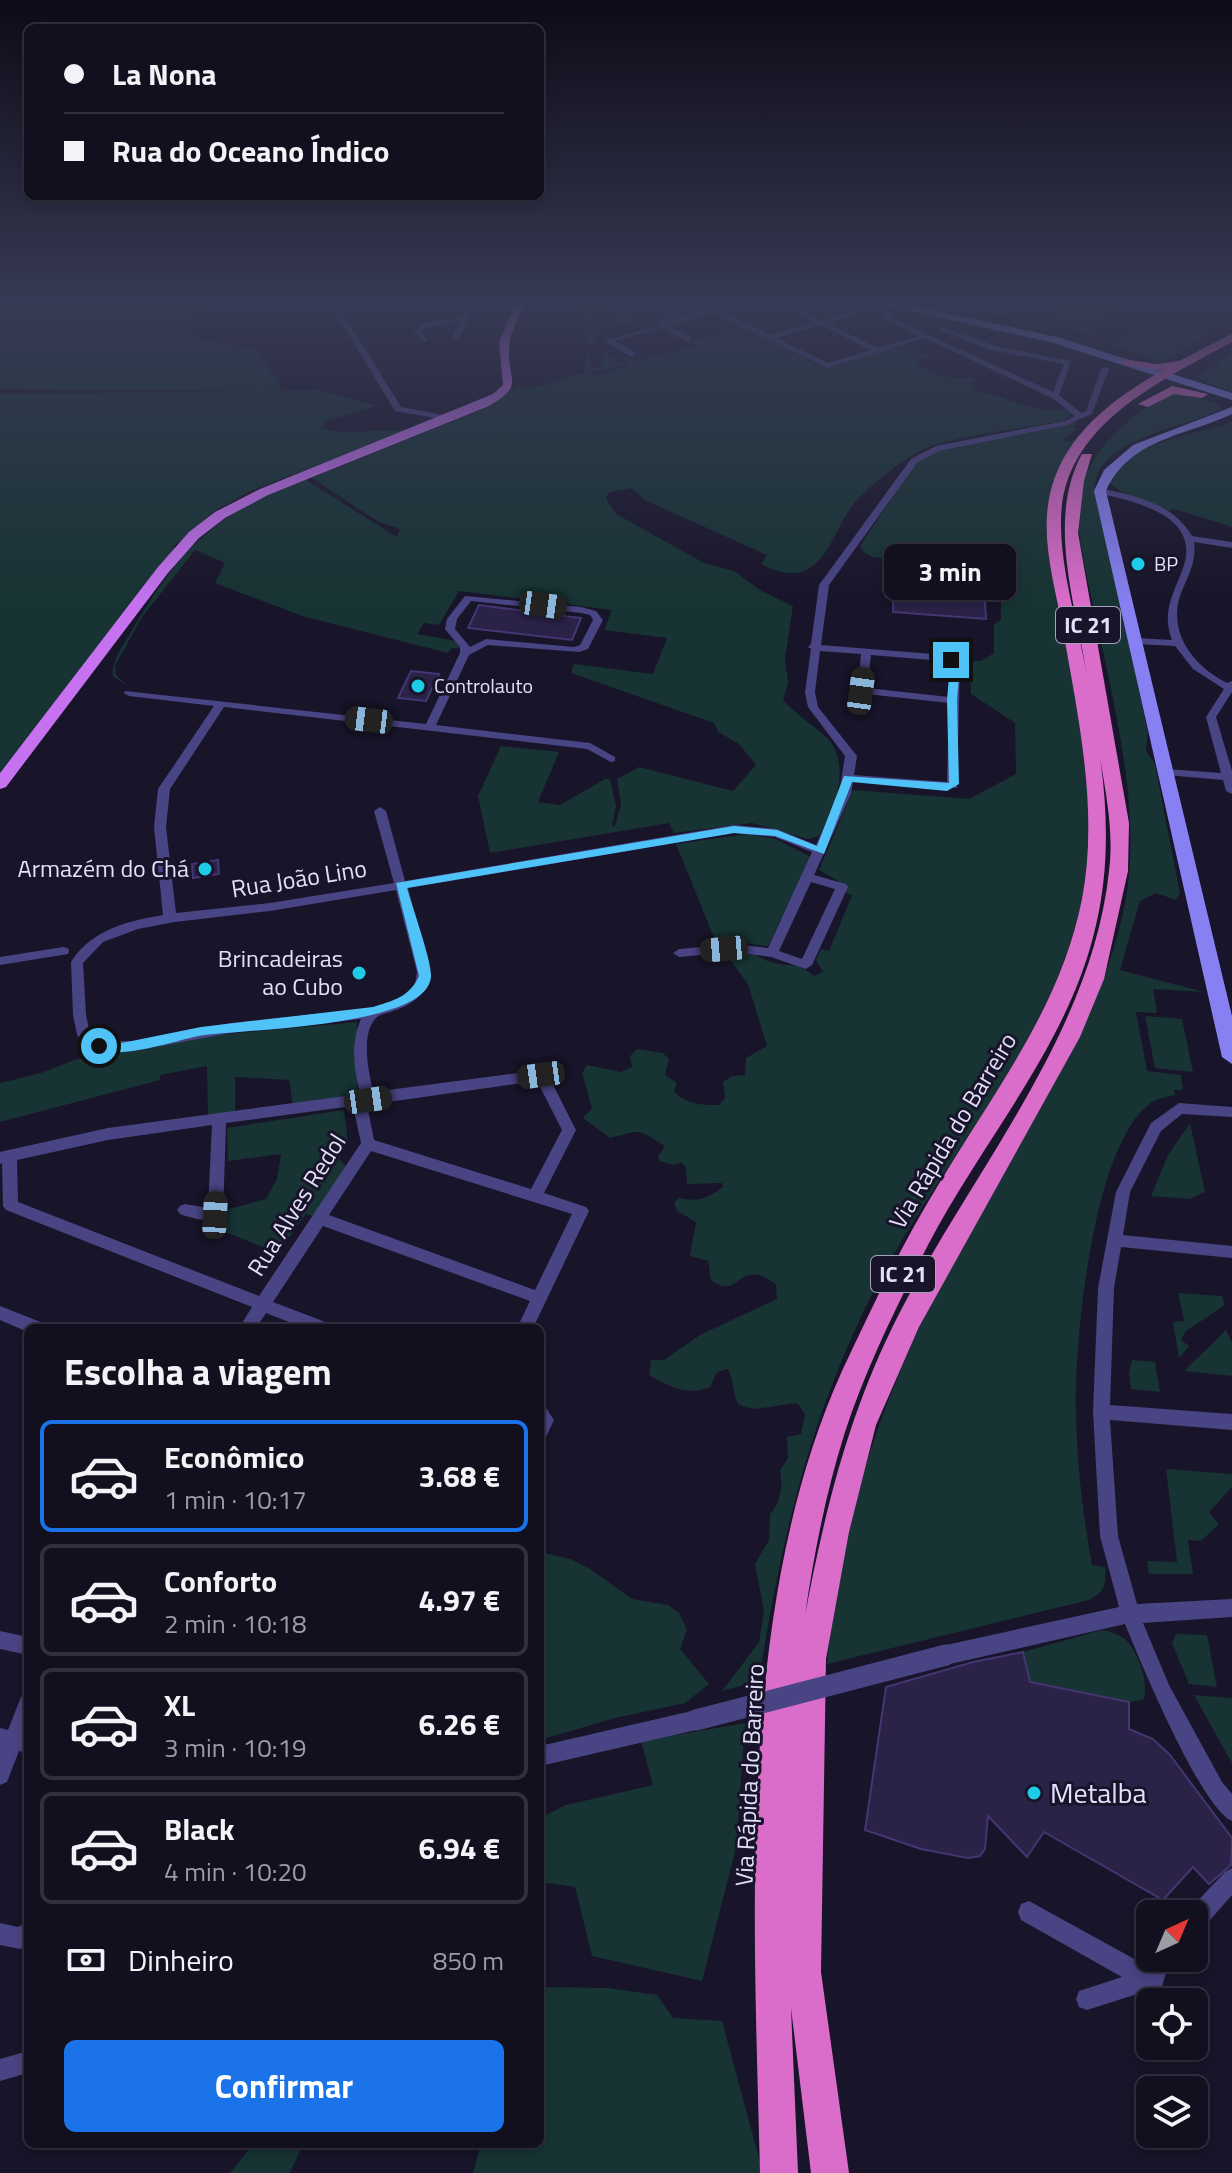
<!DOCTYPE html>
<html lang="pt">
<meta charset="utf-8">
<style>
:root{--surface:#120f1f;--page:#1b1828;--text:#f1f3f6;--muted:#9c9ca4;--line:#312f3d;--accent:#1a73e8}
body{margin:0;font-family:"Titillium Web",sans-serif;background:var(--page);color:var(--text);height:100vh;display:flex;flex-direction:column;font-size:30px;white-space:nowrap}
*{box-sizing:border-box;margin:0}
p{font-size:26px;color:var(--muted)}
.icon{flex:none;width:44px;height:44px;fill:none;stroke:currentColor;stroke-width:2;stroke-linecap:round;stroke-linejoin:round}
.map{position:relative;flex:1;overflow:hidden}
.sheet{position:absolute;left:24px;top:1324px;width:520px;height:824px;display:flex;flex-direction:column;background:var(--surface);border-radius:12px;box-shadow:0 4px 12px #0003,0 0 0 2px var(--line)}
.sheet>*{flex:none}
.hud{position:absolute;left:24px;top:24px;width:520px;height:176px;border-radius:12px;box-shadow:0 4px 12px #0003,0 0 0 2px var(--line);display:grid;align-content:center;height:176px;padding:0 40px;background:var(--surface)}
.needle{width:52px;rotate:44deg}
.buttons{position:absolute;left:1136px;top:1900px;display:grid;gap:16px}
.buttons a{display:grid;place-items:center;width:72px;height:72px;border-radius:12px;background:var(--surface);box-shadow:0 4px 12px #0003,0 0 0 2px var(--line);font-size:40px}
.end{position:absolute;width:36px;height:36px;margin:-18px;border:10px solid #4fc3f7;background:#111;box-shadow:0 0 0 4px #111}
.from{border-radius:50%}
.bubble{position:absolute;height:56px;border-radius:12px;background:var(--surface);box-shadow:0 4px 12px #0003,0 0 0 2px var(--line);font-size:26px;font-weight:700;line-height:56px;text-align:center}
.car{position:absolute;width:24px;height:48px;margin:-24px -12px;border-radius:10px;box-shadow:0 0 6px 2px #0007;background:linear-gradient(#222 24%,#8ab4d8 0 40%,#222 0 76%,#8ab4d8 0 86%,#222 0)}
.hud b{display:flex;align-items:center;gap:28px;height:76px;font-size:30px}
.hud b+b{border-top:2px solid var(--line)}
.hud i{width:20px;height:20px;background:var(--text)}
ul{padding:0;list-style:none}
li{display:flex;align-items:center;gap:24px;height:112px;margin:0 16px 12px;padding:0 24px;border:4px solid var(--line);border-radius:12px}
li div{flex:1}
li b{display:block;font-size:30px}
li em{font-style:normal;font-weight:700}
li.selected{border-color:var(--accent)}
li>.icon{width:72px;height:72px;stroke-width:1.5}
h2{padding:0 40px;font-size:36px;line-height:96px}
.pay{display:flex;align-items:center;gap:20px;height:88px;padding:0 40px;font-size:30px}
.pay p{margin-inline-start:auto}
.button{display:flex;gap:16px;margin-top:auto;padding:16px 40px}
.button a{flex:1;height:92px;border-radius:12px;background:var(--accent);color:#fff;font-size:32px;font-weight:700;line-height:92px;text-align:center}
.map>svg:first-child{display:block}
.green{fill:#173333}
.building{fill:#2b2248;stroke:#443672;stroke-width:2}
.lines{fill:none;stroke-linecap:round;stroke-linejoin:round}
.minor{fill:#494483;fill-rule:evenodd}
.secondary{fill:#8780f2;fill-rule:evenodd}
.primary{fill:#c672f0;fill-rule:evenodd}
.trunk{fill:#da6cca;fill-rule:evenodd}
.minor-bridge{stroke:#494483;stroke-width:21}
.route{fill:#4fc3f7}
.poi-dot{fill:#1fcce8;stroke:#181429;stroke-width:3}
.labels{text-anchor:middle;stroke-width:6;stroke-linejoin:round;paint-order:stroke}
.far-poi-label{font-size:20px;fill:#e4dffc;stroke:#181429;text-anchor:start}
.shield{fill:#181429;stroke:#a7a2bd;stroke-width:2}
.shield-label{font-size:22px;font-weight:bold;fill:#e4dffc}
.poi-label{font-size:24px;fill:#e4dffc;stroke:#181429;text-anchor:end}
.street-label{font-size:24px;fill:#e4dffc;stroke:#181429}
.near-poi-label{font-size:28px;fill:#e4dffc;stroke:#181429;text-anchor:start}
</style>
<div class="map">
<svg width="1232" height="2173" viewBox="0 0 1232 2173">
<rect width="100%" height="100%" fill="#181429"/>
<g class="green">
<path d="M0,300H211L185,322L199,338L258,350L282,390L265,391L321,390L375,406L327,421L321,427C340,437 381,428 407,431L253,490L216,510L173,547L176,549L0,772V394L256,391L0,389Z"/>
<path d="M577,300L622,308H595L588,316L607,319L619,313L652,319L651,323L640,319L593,332L599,341L587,345Z"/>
<path d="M1072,300L1111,304L1100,315L1112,318L1093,335L1039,323L1048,322Z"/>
<path d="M1158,317L1211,332L1164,363L1109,346Z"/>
<path d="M742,326L824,368L904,344L931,357L915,362C927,373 953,382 969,377L976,381L972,383L977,390C1007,399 1040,414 1068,409L1072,414L1063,421C1025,428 965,434 931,446C905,456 876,481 857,500C830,528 826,598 761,564L767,555L645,500L632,488L609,492L606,499L616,514L704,563L734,571L760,590L793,606L785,659L788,683L783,700C797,715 812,724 826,737C852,762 836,810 819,836L808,839L752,823L674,833L669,823L490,853L478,796L501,746L559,752L538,802L560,805L605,779H610L616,806L612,826H615L621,804L617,779L639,767L733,791L756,765L739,744L718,732L714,723L571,673L574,664L653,674L667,638L604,630L612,610L459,591L439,625L424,623L417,634L456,641L460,648H452L448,653L302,616L215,583L225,563L195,550L142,617L115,666L116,675L129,687L113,676C110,661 124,645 131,632C167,570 200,526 266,496C278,490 292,482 306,480L397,537L400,529L377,521L312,478L493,405L517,386C543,393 558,374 583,374L587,353L591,354L590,368H600L604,352L624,363L629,362L611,349L634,362L585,374C610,377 628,362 652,356C666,353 681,351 696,346L689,342Z"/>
<path d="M1232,352V393L1198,378Z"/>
<path d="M1173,392L1216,403L1222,409C1188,426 1099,439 1095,485L1148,733L1146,751L1155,764L1180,893L1176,900L1156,893L1140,901L1120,970L1204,992L1153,989L1157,1013L1136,1012L1147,1071L1181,1075L1183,1090H1174L1175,1095C1165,1097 1155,1099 1147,1106C1092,1152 1074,1344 1076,1414C1077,1465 1083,1515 1092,1565L1105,1567C1107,1585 1103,1596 1085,1601L827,1664C840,1495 903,1343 987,1198C1043,1100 1108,1006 1127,892C1144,782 1095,638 1078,527C1079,513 1079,497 1083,484C1094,444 1137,410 1173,392Z"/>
<path d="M1074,422L1078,424L1073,426L1076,430L1062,440L1071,442L1079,435L1061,464L1049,560L1053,562L1063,628L1060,631L1065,635C1079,715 1100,800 1086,881C1063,1022 958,1140 890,1261C816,1392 781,1534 759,1681L722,1691L759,1642L764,1611L755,1564L769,1540L770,1514C781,1504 783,1484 780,1470L788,1458L787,1437L801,1434L805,1414L797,1403L754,1409L739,1405C731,1392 735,1382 728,1369L717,1372L710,1387C687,1396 670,1387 649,1375L651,1360H664L700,1335L777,1299L776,1284C771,1281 764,1276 758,1275C737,1271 736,1298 711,1280L708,1261L690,1256L696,1222L677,1211L674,1204L678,1198C698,1202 707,1199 723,1187L722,1183L687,1184L686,1167L681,1162L674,1165L660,1161L658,1156L665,1146C635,1128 644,1130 610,1138L583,1118L592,1108L582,1073L587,1065L621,1072L632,1067L630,1056L637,1049L663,1053L669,1059L665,1075L677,1083L674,1091C685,1105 703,1105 719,1105L725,1098L723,1082L732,1076L745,1075L746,1058L767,1046L748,984L726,954C754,948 750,955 771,962C789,968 796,960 814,976L823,972L816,960L821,949L829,951L852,895L845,893L840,882L819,870L853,790L969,799L1016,774L1015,723L971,694L970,669H961L958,661H981L994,653V624L1001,620C1000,608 1003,587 998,576C971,520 876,582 860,546L913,467L928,455L948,448Z"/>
<path d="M1232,422V527L1174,509L1169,511L1120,491L1110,483C1128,439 1193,437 1232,422Z"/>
<path d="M746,834L776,839L811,857L768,946L715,940L676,844Z"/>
<path d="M1145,1016L1182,1019L1193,1072L1155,1068Z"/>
<path d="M357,1022V1094L293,1105L289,1080L235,1077V1112L208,1115L207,1066L160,1075V1080L0,1122V1083L41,1073L77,1059L216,1035Z"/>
<path d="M344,1110L348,1142L339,1159L346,1166L316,1217L306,1214L278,1253L210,1226L221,1211L266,1199L277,1179L281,1154L228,1161L227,1128Z"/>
<path d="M1190,1123L1205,1192L1189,1199L1151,1196L1168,1155Z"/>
<path d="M1178,1293L1222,1296L1225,1305L1186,1331L1181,1340L1189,1346L1179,1358L1173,1322L1184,1321Z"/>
<path d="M1226,1330L1232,1343V1376L1184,1371Z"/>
<path d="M1132,1360L1155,1362L1160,1392L1131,1389L1129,1373Z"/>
<path d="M1166,1469L1232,1474V1487L1209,1512L1219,1524L1201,1541L1188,1540L1193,1574H1149L1147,1561L1177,1562Z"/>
<path d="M540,1552L570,1559L590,1569L632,1599L668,1605L679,1613L687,1630L680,1649L709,1684L685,1703L615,1718L540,1740Z"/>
<path d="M1102,1630C1111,1632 1119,1634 1126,1640C1138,1651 1150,1686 1143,1700L1129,1702L1030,1682L1023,1652Z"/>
<path d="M1176,1634L1207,1635L1217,1687L1189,1684L1172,1643Z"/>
<path d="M1194,1695L1232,1698V1763Z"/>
<path d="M745,1723L736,1848L702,1981L592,1956L575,1887L540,1882V1818L566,1805L653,1785L641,1741Z"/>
<path d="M540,1987L609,1988L657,1995L673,2018L722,2021L763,2173H473L481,2144H540Z"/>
<path d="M253,2144H303L290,2173H230Z"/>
</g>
<g class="building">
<path d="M894,566L983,572L986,619L893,612Z"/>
<path d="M479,605L581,618L572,640L468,628Z"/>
<path d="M411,671L439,674L426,701L398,698Z"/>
<path d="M218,860L219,874L193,878L192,864Z"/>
<path d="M1023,1652L1030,1682L1129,1702V1729L1153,1739L1170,1755L1232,1838L1231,1865L1209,1884L1193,1867L1163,1900L1044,1832L1027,1857L988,1816L985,1849L980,1856L968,1858L921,1849L865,1830L886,1687L973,1662Z"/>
</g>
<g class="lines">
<g class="minor">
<path d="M328,300H335L401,407L453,417V421L395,411Z"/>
<path d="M415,300H424L418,303Z"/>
<path d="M471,300H478L458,340L451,338L459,322L428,327L421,332L428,340L424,342L413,332L423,323L462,317Z"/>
<path d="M501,300H524L525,301L521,303Z"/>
<path d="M690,300H698L716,308L746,300H756L721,311L770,335L814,322L770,300H779L821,320L868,307V311L827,323L878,348L919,336L886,321L878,307L885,305L892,318L1053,392L1064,364L991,350L937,329L941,327L996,346L1071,361L1059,395L1081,413L1086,411L1101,369L1105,367L1109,369L1092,414L1067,425L939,451L917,463L829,585L821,645L945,655L960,664L957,788L853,782L851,794L814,875L846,884L848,887L812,965L806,969L771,957L734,952L679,957L673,953L679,949L734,944L768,948L812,852L775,837L734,833L408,888L429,966C432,991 415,1004 393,1011C388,1013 380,1014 376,1018C360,1034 369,1073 373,1092L541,1070L546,1071L576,1130L544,1193L586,1207L589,1211L533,1328H517L530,1301L323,1226L273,1302L328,1323L330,1328H304L266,1313L256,1328H239L252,1307L6,1210L3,1206L2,1163L0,1164V1152L4,1151L108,1128L360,1094C354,1068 350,1044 361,1019L230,1033L134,1051L98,1050L82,1044L77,1034L73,1015L71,962C91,930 127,921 163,915L154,827L158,789L214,706L129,696L124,693L125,691L426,724L460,653V647L445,629L447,619L465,596L581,607L596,611L603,620L588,649L579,652L488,645L469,655L436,725L590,743L615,757V761L611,762L587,749L224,707L170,789L166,827L176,913L270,903L394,883L374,811L380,807L386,811L405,881L734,825L777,829L816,845L839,794L845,756L808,707L805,692L811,649L808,647L811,644L819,585L911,459L936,446L1065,421L1075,416L1052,398L925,338L827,368L714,313L669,326L691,337V341H685L662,328L614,341L635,352V356H629L604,341L658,325L657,321ZM694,303L708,310L666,322ZM820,325L871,350L828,363L776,338ZM471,601L581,613L590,615L593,620L580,645L574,647L486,639L470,647L455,629L457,619ZM820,651L861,654L857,693L949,703L947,782L854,775L857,756L818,707L815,692ZM871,655L943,661L950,665L949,697L867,688ZM811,882L835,889L802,959L779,951ZM396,890L417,972L415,984L406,994L395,1001L365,1009L230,1023L134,1041H100L90,1034L86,1015L83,963L103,942L138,929L175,922L270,911ZM537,1081L562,1130L531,1189L374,1140L367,1105ZM353,1106L361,1143L259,1296L18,1202L17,1160L108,1140L212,1125L208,1208L185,1204L180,1206L177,1210L180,1214C191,1218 209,1223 220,1219L223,1215L226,1123ZM371,1151L572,1214L535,1290L329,1215Z"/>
<path d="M941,300L992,309L1004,300L1018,304L1003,316L942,302ZM1005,304L1009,305L1002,312L998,311Z"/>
<path d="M1117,300C1153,299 1199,315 1232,304V308L1219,313Z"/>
<path d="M1100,488C1135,496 1173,503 1192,536L1232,542V548L1194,542C1197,563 1187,577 1180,596C1168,635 1195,667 1227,683L1232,681V692L1216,717L1232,771V794L1226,791L1223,780L1166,775L1160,772L1166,769L1221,773L1206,717L1224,689L1193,669L1175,646L1136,644L1131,641L1136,638L1172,640C1161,612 1174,593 1183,568C1202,515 1134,501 1097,493L1096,491Z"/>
<path d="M63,947L68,948L69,951L68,954L0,965V957Z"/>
<path d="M1179,1103L1232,1107V1117L1182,1114L1161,1131L1130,1192L1123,1235L1232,1246V1258L1121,1247L1114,1288L1110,1405L1232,1414V1430L1110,1420L1118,1536L1137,1604L1232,1599V1617L1143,1623L1169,1685L1222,1782L1232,1794V1821C1201,1808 1140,1661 1125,1624L946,1665L939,1662L936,1655L939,1648L946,1645L1119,1607L1100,1536L1093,1412L1098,1288L1116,1192L1151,1123Z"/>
<path d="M0,1306L43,1323L45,1328H28V1332L0,1320Z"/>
<path d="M540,1405L546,1408L554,1420L546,1437L540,1439Z"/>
<path d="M0,1631L28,1637V1655L0,1649Z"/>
<path d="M28,1694V1753L19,1751L7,1782L0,1785V1728L8,1730L21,1697Z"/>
<path d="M696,1710L703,1713L706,1720L703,1727L696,1730L540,1766V1746Z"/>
<path d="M1232,1868V1895L1202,1929L1194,1932V1914L1186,1913L1225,1872Z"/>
<path d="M1029,1901L1147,1966L1150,1956V1958H1171L1162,1986L1087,2010L1079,2007L1076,1999L1079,1991L1122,1977L1021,1920L1018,1912L1021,1904Z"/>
<path d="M28,1922V1945L20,1949L0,1945V1923L18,1927Z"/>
<path d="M28,2051V2073L0,2081V2059Z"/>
</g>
<g class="secondary">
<path d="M865,300H876L881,304L895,302L1057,337L1232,393V400L1050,342L895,308L879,310Z"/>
<path d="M1232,407V414C1185,436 1129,439 1106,491L1232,1016V1064L1222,1057L1094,491L1104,470L1133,445Z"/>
</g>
<path class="primary" d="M517,300H527C520,315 510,331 509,348C507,381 526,385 489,406L268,495L225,518L199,538L168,573L6,787L0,789V773L158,567L189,532L215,512L260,489L493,394L503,385L499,342Z"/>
<g class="trunk">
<path d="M1232,334V342C1159,382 1060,426 1061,523C1061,573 1078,625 1087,675C1076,606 1046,519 1082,454H1092L1084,481L1078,533L1129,823L1128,871L1104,979L1080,1037L919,1327L876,1425L849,1532L826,1659L821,1972L849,2173H811L791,2008L798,2173H760C754,1918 735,1608 842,1371C872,1307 903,1242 940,1182C995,1090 1061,1006 1082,899C1099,810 1078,717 1063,630C1054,580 1036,527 1055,477C1074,427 1118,396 1163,370L1123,365V359L1156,364L1179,361ZM1100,757C1106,795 1114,832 1109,871C1092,1034 970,1174 898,1316C849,1412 825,1510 805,1615C814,1554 826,1492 845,1432C866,1368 897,1305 928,1245C983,1139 1070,1043 1096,925C1109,870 1108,813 1100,757Z"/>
<path d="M1172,386L1208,394L1202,398L1174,394L1148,407L1138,404Z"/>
</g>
<path class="minor-bridge" d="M696,1720L946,1655"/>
</g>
<linearGradient id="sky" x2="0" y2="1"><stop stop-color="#0d0b17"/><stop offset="0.5" stop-color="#373a54"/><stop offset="1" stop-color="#373a54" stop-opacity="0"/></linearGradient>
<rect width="1232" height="604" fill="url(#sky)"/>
<path class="route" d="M951,657L960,664L957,700L959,784L947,791L852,782L824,854L775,836L734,833L407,888C412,907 432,961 431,977C427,1028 239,1029 198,1036C175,1041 109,1063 92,1046L99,1042L112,1045L201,1027L373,1007C392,1001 410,997 419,976L396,883L734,826L777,830L817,846L844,776L949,783L947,700L950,664L946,660Z"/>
<g class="poi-dot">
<circle cx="1138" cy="564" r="8"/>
<circle cx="418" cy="686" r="8"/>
<circle cx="205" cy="869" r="8"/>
<circle cx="359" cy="973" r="8"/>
<circle cx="1034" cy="1793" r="8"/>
</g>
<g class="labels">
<g class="far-poi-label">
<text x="1154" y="571">BP</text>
<text x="434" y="693">Controlauto</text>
</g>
<g class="shield">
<rect x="1056" y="607" width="64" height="36" rx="6"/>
<rect x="871" y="1256" width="64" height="36" rx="6"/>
</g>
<g class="shield-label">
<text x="1088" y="633">IC 21</text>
<text x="903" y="1282">IC 21</text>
</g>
<g class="poi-label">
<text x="189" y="877">Armazém do Chá</text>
<text x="343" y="967">Brincadeiras<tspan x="343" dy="28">ao Cubo</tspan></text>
</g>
<g class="street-label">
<text transform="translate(299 879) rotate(-9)" y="8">Rua João Lino</text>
<text transform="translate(953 1131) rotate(-59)" y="8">Via Rápida do Barreiro</text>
<text transform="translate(297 1205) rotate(-58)" y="8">Rua Alves Redol</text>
<text transform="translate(750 1775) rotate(-87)" y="8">Via Rápida do Barreiro</text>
</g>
<g class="near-poi-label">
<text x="1050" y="1803">Metalba</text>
</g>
</g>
</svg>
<div class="buttons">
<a><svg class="needle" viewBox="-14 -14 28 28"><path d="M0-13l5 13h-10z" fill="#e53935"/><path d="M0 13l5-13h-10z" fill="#9c9ca4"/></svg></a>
<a><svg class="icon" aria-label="locate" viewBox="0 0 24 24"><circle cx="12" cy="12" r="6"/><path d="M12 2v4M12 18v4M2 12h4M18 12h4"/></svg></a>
<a><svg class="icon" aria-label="layers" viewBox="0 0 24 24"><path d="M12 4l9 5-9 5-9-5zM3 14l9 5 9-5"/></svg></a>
</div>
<i class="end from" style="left:99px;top:1046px"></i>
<i class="end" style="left:951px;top:660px"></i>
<div class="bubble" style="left:884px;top:544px;width:132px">3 min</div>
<i class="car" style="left:543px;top:605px;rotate:98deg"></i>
<i class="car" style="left:861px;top:691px;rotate:8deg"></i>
<i class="car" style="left:369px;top:720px;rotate:277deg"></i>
<i class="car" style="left:724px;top:949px;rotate:265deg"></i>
<i class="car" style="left:541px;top:1075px;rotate:262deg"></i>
<i class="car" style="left:368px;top:1100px;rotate:82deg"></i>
<i class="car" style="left:215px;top:1215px;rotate:3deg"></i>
<div class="hud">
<b><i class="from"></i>La Nona</b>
<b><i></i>Rua do Oceano Índico</b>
</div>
<section class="sheet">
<h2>Escolha a viagem</h2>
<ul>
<li class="selected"><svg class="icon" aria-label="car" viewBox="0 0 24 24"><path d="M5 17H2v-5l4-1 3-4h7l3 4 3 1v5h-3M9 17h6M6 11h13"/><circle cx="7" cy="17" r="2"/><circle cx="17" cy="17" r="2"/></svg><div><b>Econômico</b><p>1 min · 10:17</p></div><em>3.68 €</em></li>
<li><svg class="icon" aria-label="car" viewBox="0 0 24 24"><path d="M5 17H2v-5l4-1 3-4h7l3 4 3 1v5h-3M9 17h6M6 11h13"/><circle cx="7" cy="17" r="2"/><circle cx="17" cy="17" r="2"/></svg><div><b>Conforto</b><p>2 min · 10:18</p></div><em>4.97 €</em></li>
<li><svg class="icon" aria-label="car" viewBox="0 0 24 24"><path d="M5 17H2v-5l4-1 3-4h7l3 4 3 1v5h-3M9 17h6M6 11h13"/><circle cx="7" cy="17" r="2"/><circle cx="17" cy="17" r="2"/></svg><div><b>XL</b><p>3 min · 10:19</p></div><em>6.26 €</em></li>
<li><svg class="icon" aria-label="car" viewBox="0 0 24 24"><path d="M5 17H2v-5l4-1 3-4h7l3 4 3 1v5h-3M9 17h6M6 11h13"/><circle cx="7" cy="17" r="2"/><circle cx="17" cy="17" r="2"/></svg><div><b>Black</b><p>4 min · 10:20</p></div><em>6.94 €</em></li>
</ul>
<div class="pay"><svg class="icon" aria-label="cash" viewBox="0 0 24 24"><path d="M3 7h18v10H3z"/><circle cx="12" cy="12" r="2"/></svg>Dinheiro<p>850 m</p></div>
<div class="button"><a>Confirmar</a></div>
</section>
</div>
